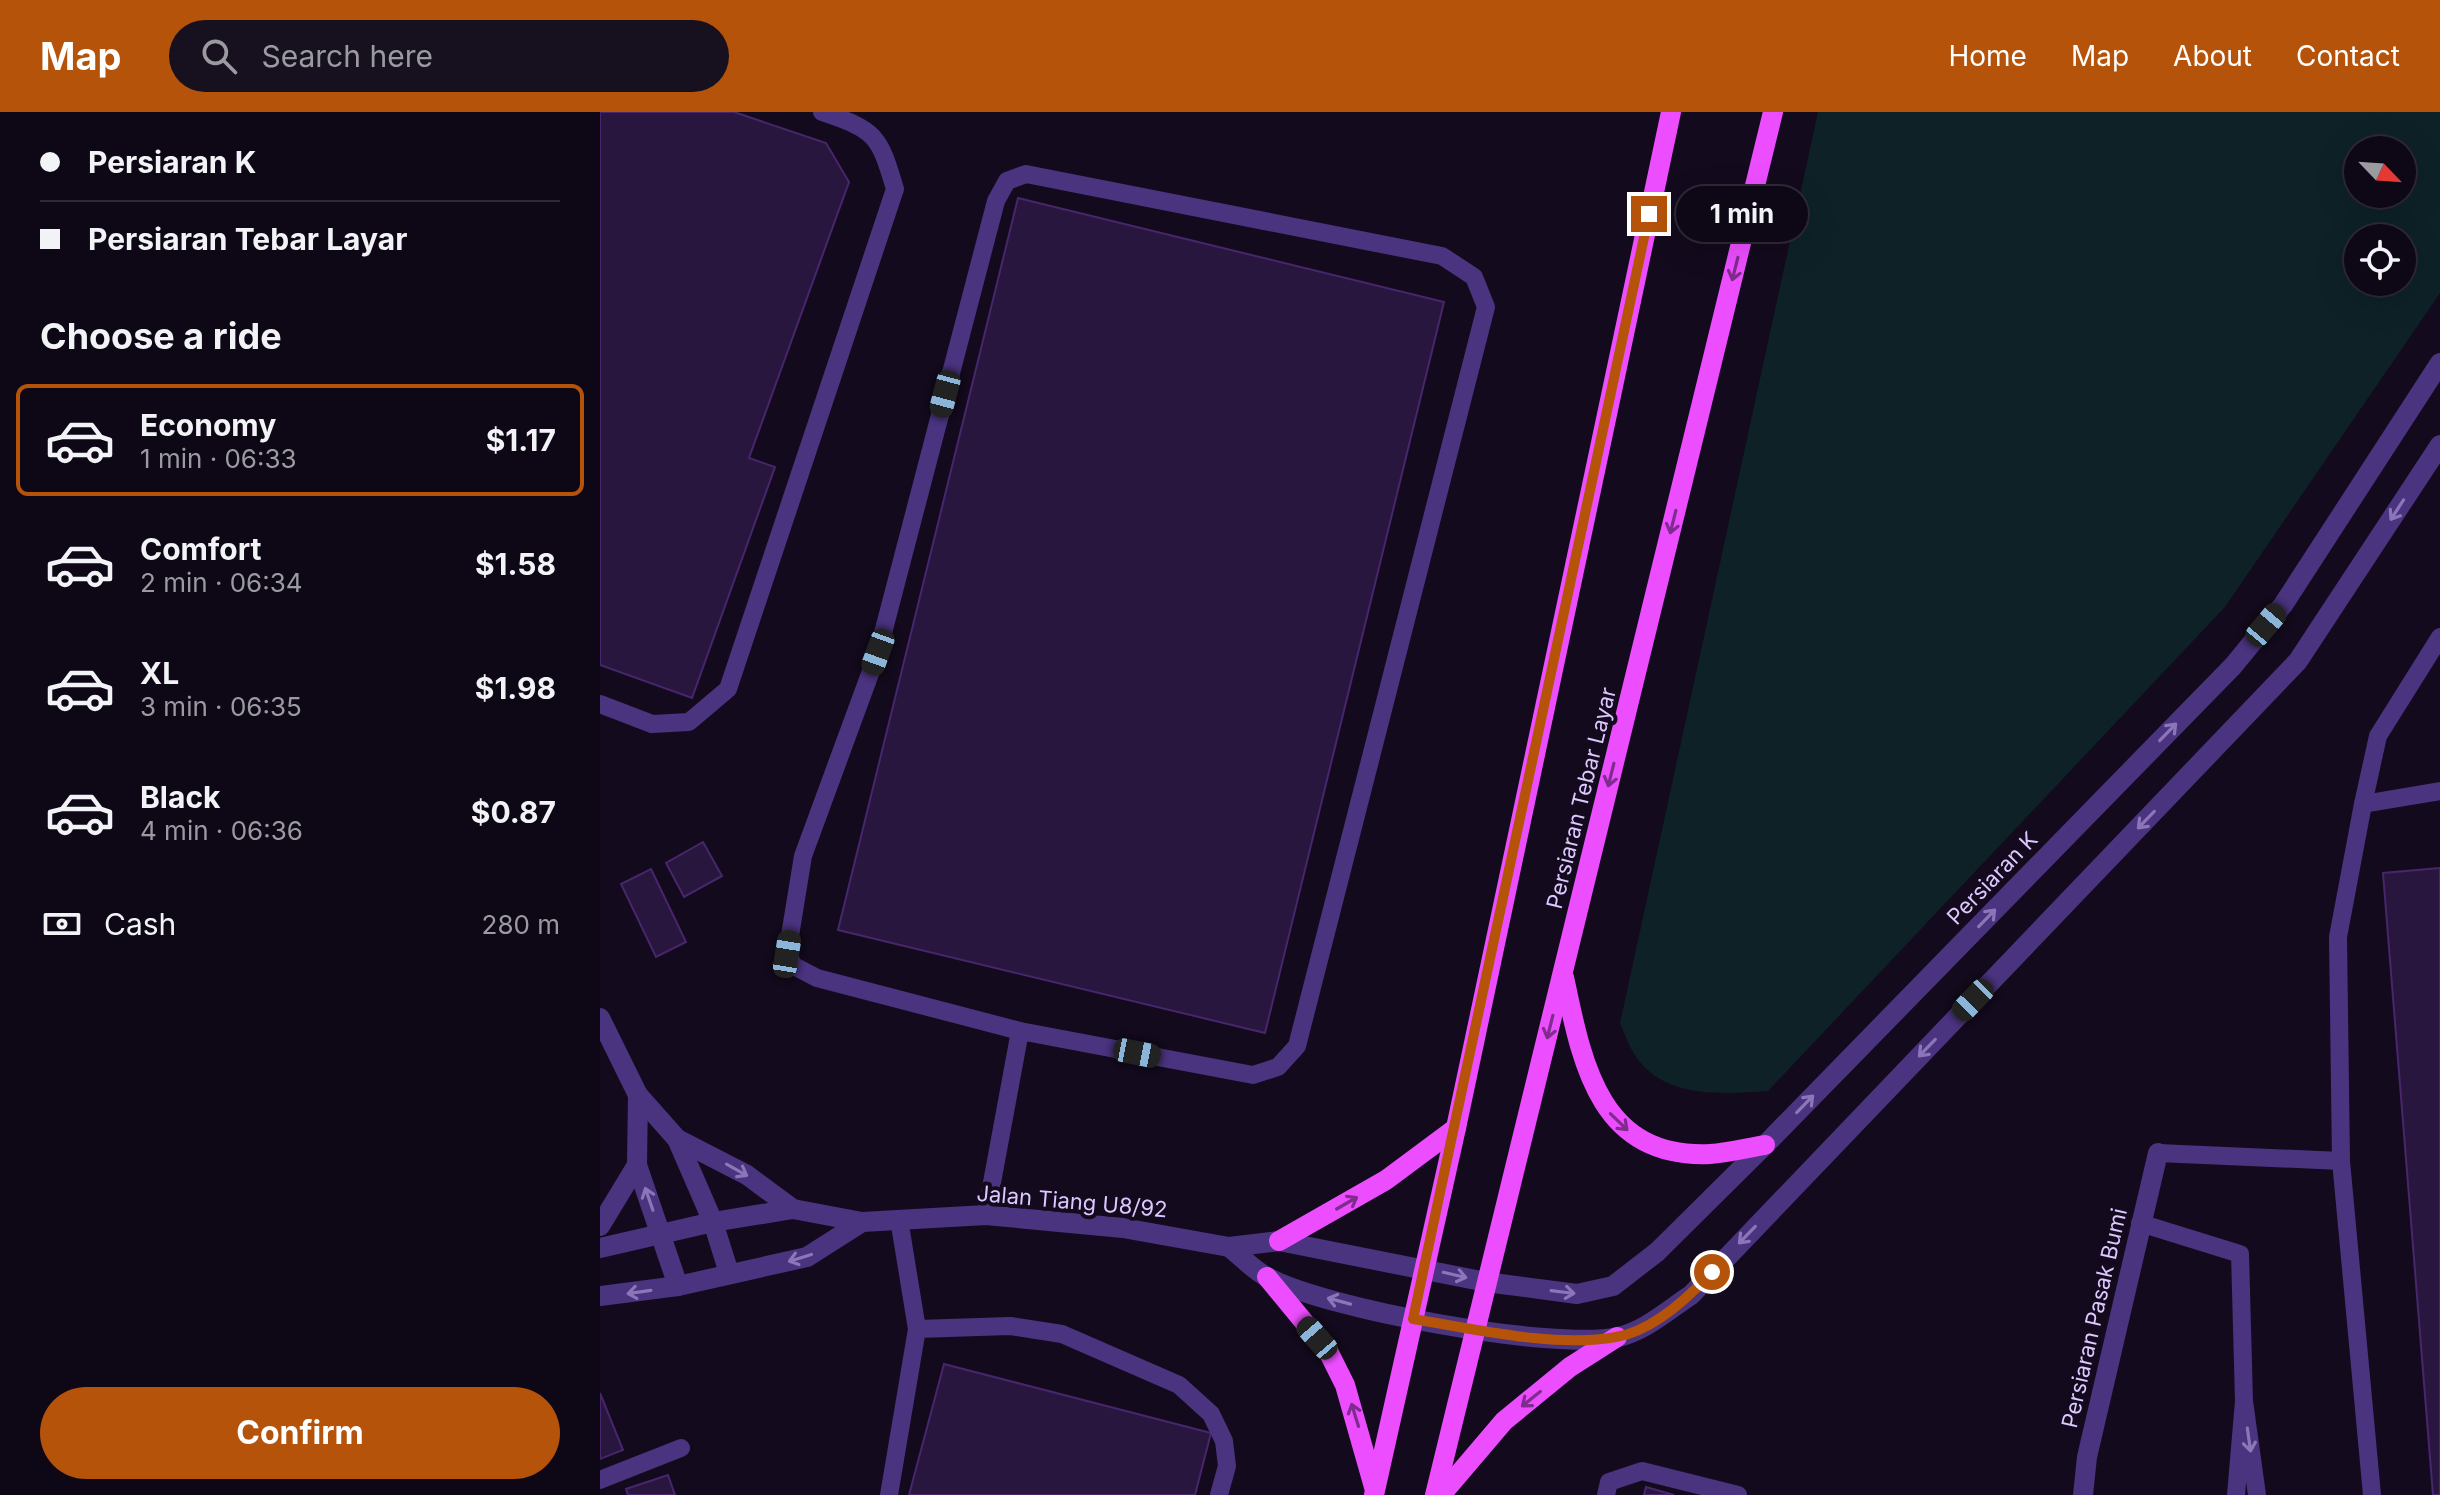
<!DOCTYPE html>
<meta charset="utf-8">
<style>
:root{--surface:#0e0816;--page:#17111f;--text:#f1f3f6;--muted:#9b9aa1;--line:#2e2935;--accent:#b45309}
body{margin:0;font-family:Inter,sans-serif;background:var(--page);color:var(--text);height:100vh;display:flex;flex-direction:column;font-size:30px;white-space:nowrap}
*{box-sizing:border-box;margin:0}
p{font-size:26px;color:var(--muted)}
.icon{flex:none;width:44px;height:44px;fill:none;stroke:currentColor;stroke-width:2;stroke-linecap:round;stroke-linejoin:round}
.map{position:relative;flex:1;overflow:hidden}
.drawer{display:flex;flex-direction:column;background:var(--surface);width:600px}
.drawer>*{flex:none}
.banner{display:grid;align-content:center;height:176px;padding:0 40px;background:var(--surface)}
.needle{width:52px;rotate:115deg}
.fabs{position:absolute;left:1744px;top:24px;display:grid;gap:16px}
.fabs a{display:grid;place-items:center;width:72px;height:72px;border-radius:50%;background:var(--surface);box-shadow:0 8px 32px #0002,0 0 0 2px var(--line);font-size:40px}
.end{position:absolute;width:36px;height:36px;margin:-18px;border:10px solid #b45309;background:#fff;box-shadow:0 0 0 4px #fff}
.from{border-radius:50%}
.bubble{position:absolute;height:56px;border-radius:28px;background:var(--surface);box-shadow:0 8px 32px #0002,0 0 0 2px var(--line);font-size:26px;font-weight:700;line-height:56px;text-align:center}
.car{position:absolute;width:24px;height:48px;margin:-24px -12px;border-radius:10px;box-shadow:0 0 6px 2px #0007;background:linear-gradient(#222 24%,#8ab4d8 0 40%,#222 0 76%,#8ab4d8 0 86%,#222 0)}
.banner b{display:flex;align-items:center;gap:28px;height:76px;font-size:30px}
.banner b+b{border-top:2px solid var(--line)}
.banner i{width:20px;height:20px;background:var(--text)}
ul{padding:0;list-style:none}
li{display:flex;align-items:center;gap:24px;height:112px;margin:0 16px 12px;padding:0 24px;border:4px solid transparent;border-radius:12px}
li div{flex:1}
li b{display:block;font-size:30px}
li em{font-style:normal;font-weight:700}
li.current{border-color:var(--accent)}
li>.icon{width:72px;height:72px;stroke-width:1.5}
h2{padding:0 40px;font-size:36px;line-height:96px}
.pay{display:flex;align-items:center;gap:20px;height:88px;padding:0 40px;font-size:30px}
.pay p{margin-inline-start:auto}
.button{display:flex;gap:16px;margin-top:auto;padding:16px 40px}
.button a{flex:1;height:92px;border-radius:48px;background:var(--accent);color:#fff;font-size:32px;font-weight:700;line-height:92px;text-align:center}
header{display:flex;align-items:center;gap:48px;box-sizing:border-box;height:112px;padding:0 40px;background:var(--accent);color:#fff}
header strong{font-size:38px}
nav{display:flex;gap:44px;margin-inline-start:auto;font-size:28px}
.search{width:560px;height:72px;background:var(--page);display:flex;align-items:center;gap:20px;box-sizing:border-box;padding:0 28px;border-radius:44px;color:var(--muted);font-size:30px}
main{display:flex;flex:1;min-height:0}
.map>svg:first-child{display:block}
.green{fill:#0d2127;fill-rule:evenodd}
.building{fill:#29163f;stroke:#47266c;stroke-width:2}
.lines{fill:none;stroke-linecap:round;stroke-linejoin:round}
.lane{stroke:#4a337f;stroke-width:18}
.street{stroke:#4a337f;stroke-width:20}
.primary{stroke:#ec4eff;stroke-width:20}
.oneway{stroke:#802c8e}
.oneway2{stroke:#8c76b9}
.route{stroke:#b45309;stroke-width:10}
.labels{text-anchor:middle;stroke-width:8;stroke-linejoin:round;paint-order:stroke}
.street-label{font-size:22px;fill:#dcc7ff;stroke:#130a1d}
</style>
<header>
<strong>Map</strong>
<div class="search"><svg class="icon" aria-label="search" viewBox="0 0 24 24"><circle cx="10" cy="10" r="6"/><path d="M15 15l6 6"/></svg>Search here</div>
<nav><a>Home</a><a>Map</a><a>About</a><a>Contact</a></nav>
</header>
<main>
<section class="drawer">
<div class="banner">
<b><i class="from"></i>Persiaran K</b>
<b><i></i>Persiaran Tebar Layar</b>
</div>
<h2>Choose a ride</h2>
<ul>
<li class="current"><svg class="icon" aria-label="car" viewBox="0 0 24 24"><path d="M5 17H2v-5l4-1 3-4h7l3 4 3 1v5h-3M9 17h6M6 11h13"/><circle cx="7" cy="17" r="2"/><circle cx="17" cy="17" r="2"/></svg><div><b>Economy</b><p>1 min · 06:33</p></div><em>$1.17</em></li>
<li><svg class="icon" aria-label="car" viewBox="0 0 24 24"><path d="M5 17H2v-5l4-1 3-4h7l3 4 3 1v5h-3M9 17h6M6 11h13"/><circle cx="7" cy="17" r="2"/><circle cx="17" cy="17" r="2"/></svg><div><b>Comfort</b><p>2 min · 06:34</p></div><em>$1.58</em></li>
<li><svg class="icon" aria-label="car" viewBox="0 0 24 24"><path d="M5 17H2v-5l4-1 3-4h7l3 4 3 1v5h-3M9 17h6M6 11h13"/><circle cx="7" cy="17" r="2"/><circle cx="17" cy="17" r="2"/></svg><div><b>XL</b><p>3 min · 06:35</p></div><em>$1.98</em></li>
<li><svg class="icon" aria-label="car" viewBox="0 0 24 24"><path d="M5 17H2v-5l4-1 3-4h7l3 4 3 1v5h-3M9 17h6M6 11h13"/><circle cx="7" cy="17" r="2"/><circle cx="17" cy="17" r="2"/></svg><div><b>Black</b><p>4 min · 06:36</p></div><em>$0.87</em></li>
</ul>
<div class="pay"><svg class="icon" aria-label="cash" viewBox="0 0 24 24"><path d="M3 7h18v10H3z"/><circle cx="12" cy="12" r="2"/></svg>Cash<p>280 m</p></div>
<div class="button"><a>Confirm</a></div>
</section>
<div class="map">
<svg width="1840" height="1383" viewBox="0 0 1840 1383">
<rect width="100%" height="100%" fill="#130a1d"/>
<path class="green" d="M1218,0H1840V181L1625,495L1168,979C1123,982 1065,987 1036,945C1029,935 1025,922 1020,911ZM1758,38H1802V82H1758ZM1758,126H1802V170H1758Z"/>
<g class="building">
<path d="M0,0H134L226,31L249,70L149,346L175,355L92,586L0,553Z"/>
<path d="M418,86L844,190L665,921L238,818Z"/>
<path d="M103,730L122,764L84,785L66,751Z"/>
<path d="M1840,756V1383H1833L1783,761Z"/>
<path d="M51,757L86,830L56,845L21,772Z"/>
<path d="M344,1252L611,1321L595,1383H309Z"/>
<path d="M0,1281L23,1338L0,1347Z"/>
<path d="M68,1363L75,1383H28L26,1377Z"/>
<path d="M1046,1375L1074,1383H1044Z"/>
</g>
<g class="lines">
<g class="lane">
<path d="M426,62L842,144L874,165L886,195L697,934L678,955L653,963L420,919L217,866L194,854L187,842L203,744L278,540L396,89L407,69Z"/>
<path d="M0,592L52,612L89,610L128,577L295,77C279,23 276,18 222,0"/>
<path d="M1763,692L1840,679"/>
<path d="M1558,1041L1741,1049L1772,1383"/>
<path d="M1741,1049L1738,825L1763,692L1778,624L1840,525"/>
<path d="M386,1103L420,919"/>
<path d="M1540,1111L1640,1142L1644,1289"/>
<path d="M317,1217L410,1214L462,1222L579,1273L611,1302L624,1329L627,1354L619,1383"/>
<path d="M0,1368L81,1336"/>
<path d="M289,1383L317,1217L299,1107"/>
<path d="M1006,1383L1009,1370L1042,1359L1138,1383"/>
<path d="M1636,1383L1644,1289L1657,1383"/>
</g>
<g class="street">
<path d="M0,906L38,983L77,1027L113,1110L129,1161"/>
<path d="M38,983L37,1053L78,1174"/>
<path d="M77,1027L147,1063L193,1097"/>
<path d="M0,1114L37,1053"/>
<path d="M629,1135C641,1144 653,1158 667,1165C725,1197 954,1239 1018,1225C1045,1219 1068,1198 1091,1183L1698,549L1840,333"/>
<path d="M0,1136L113,1110L193,1097L262,1110L386,1103L523,1116L629,1135L679,1129L886,1170L977,1182L1013,1174L1057,1140L1165,1033L1633,554L1683,493L1840,251"/>
<path d="M0,1184L78,1174L207,1145L262,1110"/>
<path d="M1483,1383L1487,1345L1558,1041"/>
</g>
<g class="primary">
<path d="M964,865C982,951 999,1047 1110,1042C1128,1041 1147,1036 1165,1033"/>
<path d="M679,1129L786,1068L856,1016"/>
<path d="M667,1165L728,1239L745,1273L774,1375"/>
<path d="M774,1383L856,1016L1071,0"/>
<path d="M835,1383L1173,0"/>
<path d="M841,1383L904,1309L970,1255L1017,1225"/>
</g>
</g>
<defs><path id="oneway-shaft" d="M-6 0H5M1.5-3L5.5 0L1.5 3" fill="none" stroke-width="1.6" stroke-linecap="round" stroke-linejoin="round" transform="scale(2)"/></defs>
<g class="oneway">
<use href="#oneway-shaft" transform="translate(1135 157) rotate(104)"/>
<use href="#oneway-shaft" transform="translate(1073 410) rotate(104)"/>
<use href="#oneway-shaft" transform="translate(1011 663) rotate(104)"/>
<use href="#oneway-shaft" transform="translate(950 915) rotate(104)"/>
<use href="#oneway-shaft" transform="translate(1019 1010) rotate(44)"/>
<use href="#oneway-shaft" transform="translate(747 1091) rotate(-30)"/>
<use href="#oneway-shaft" transform="translate(931 1287) rotate(141)"/>
<use href="#oneway-shaft" transform="translate(755 1303) rotate(-107)"/>
</g>
<g class="oneway2">
<use href="#oneway-shaft" transform="translate(1797 398) rotate(123)"/>
<use href="#oneway-shaft" transform="translate(1568 620) rotate(-46)"/>
<use href="#oneway-shaft" transform="translate(1546 708) rotate(134)"/>
<use href="#oneway-shaft" transform="translate(1387 806) rotate(-46)"/>
<use href="#oneway-shaft" transform="translate(1327 936) rotate(134)"/>
<use href="#oneway-shaft" transform="translate(1205 992) rotate(-46)"/>
<use href="#oneway-shaft" transform="translate(137 1058) rotate(29)"/>
<use href="#oneway-shaft" transform="translate(49 1087) rotate(-109)"/>
<use href="#oneway-shaft" transform="translate(1147 1123) rotate(134)"/>
<use href="#oneway-shaft" transform="translate(200 1146) rotate(163)"/>
<use href="#oneway-shaft" transform="translate(855 1163) rotate(13)"/>
<use href="#oneway-shaft" transform="translate(39 1180) rotate(172)"/>
<use href="#oneway-shaft" transform="translate(963 1180) rotate(7)"/>
<use href="#oneway-shaft" transform="translate(739 1189) rotate(-165)"/>
<use href="#oneway-shaft" transform="translate(1649 1328) rotate(82)"/>
</g>
<g class="lines">
<path class="route" d="M1049,102L813,1207C875,1217 955,1236 1016,1225C1053,1219 1088,1186 1112,1160"/>
</g>
<g class="labels">
<g class="street-label">
<text transform="translate(981 686) rotate(-76)" y="8">Persiaran Tebar Layar</text>
<text transform="translate(1392 766) rotate(-46)" y="8">Persiaran K</text>
<text transform="translate(472 1089) rotate(5)" y="8">Jalan Tiang U8/92</text>
<text transform="translate(1494 1206) rotate(-77)" y="8">Persiaran Pasak Bumi</text>
</g>
</g>
</svg>
<div class="fabs">
<a><svg class="needle" viewBox="-14 -14 28 28"><path d="M0-13l5 13h-10z" fill="#e53935"/><path d="M0 13l5-13h-10z" fill="#9b9aa1"/></svg></a>
<a><svg class="icon" aria-label="locate" viewBox="0 0 24 24"><circle cx="12" cy="12" r="6"/><path d="M12 2v4M12 18v4M2 12h4M18 12h4"/></svg></a>
</div>
<i class="end from" style="left:1112px;top:1160px"></i>
<i class="end" style="left:1049px;top:102px"></i>
<div class="bubble" style="left:1076px;top:74px;width:132px">1 min</div>
<i class="car" style="left:345px;top:282px;rotate:195deg"></i>
<i class="car" style="left:1666px;top:513px;rotate:40deg"></i>
<i class="car" style="left:278px;top:540px;rotate:200deg"></i>
<i class="car" style="left:187px;top:842px;rotate:9deg"></i>
<i class="car" style="left:1373px;top:888px;rotate:224deg"></i>
<i class="car" style="left:537px;top:941px;rotate:101deg"></i>
<i class="car" style="left:717px;top:1226px;rotate:319deg"></i>
</div>
</main>
